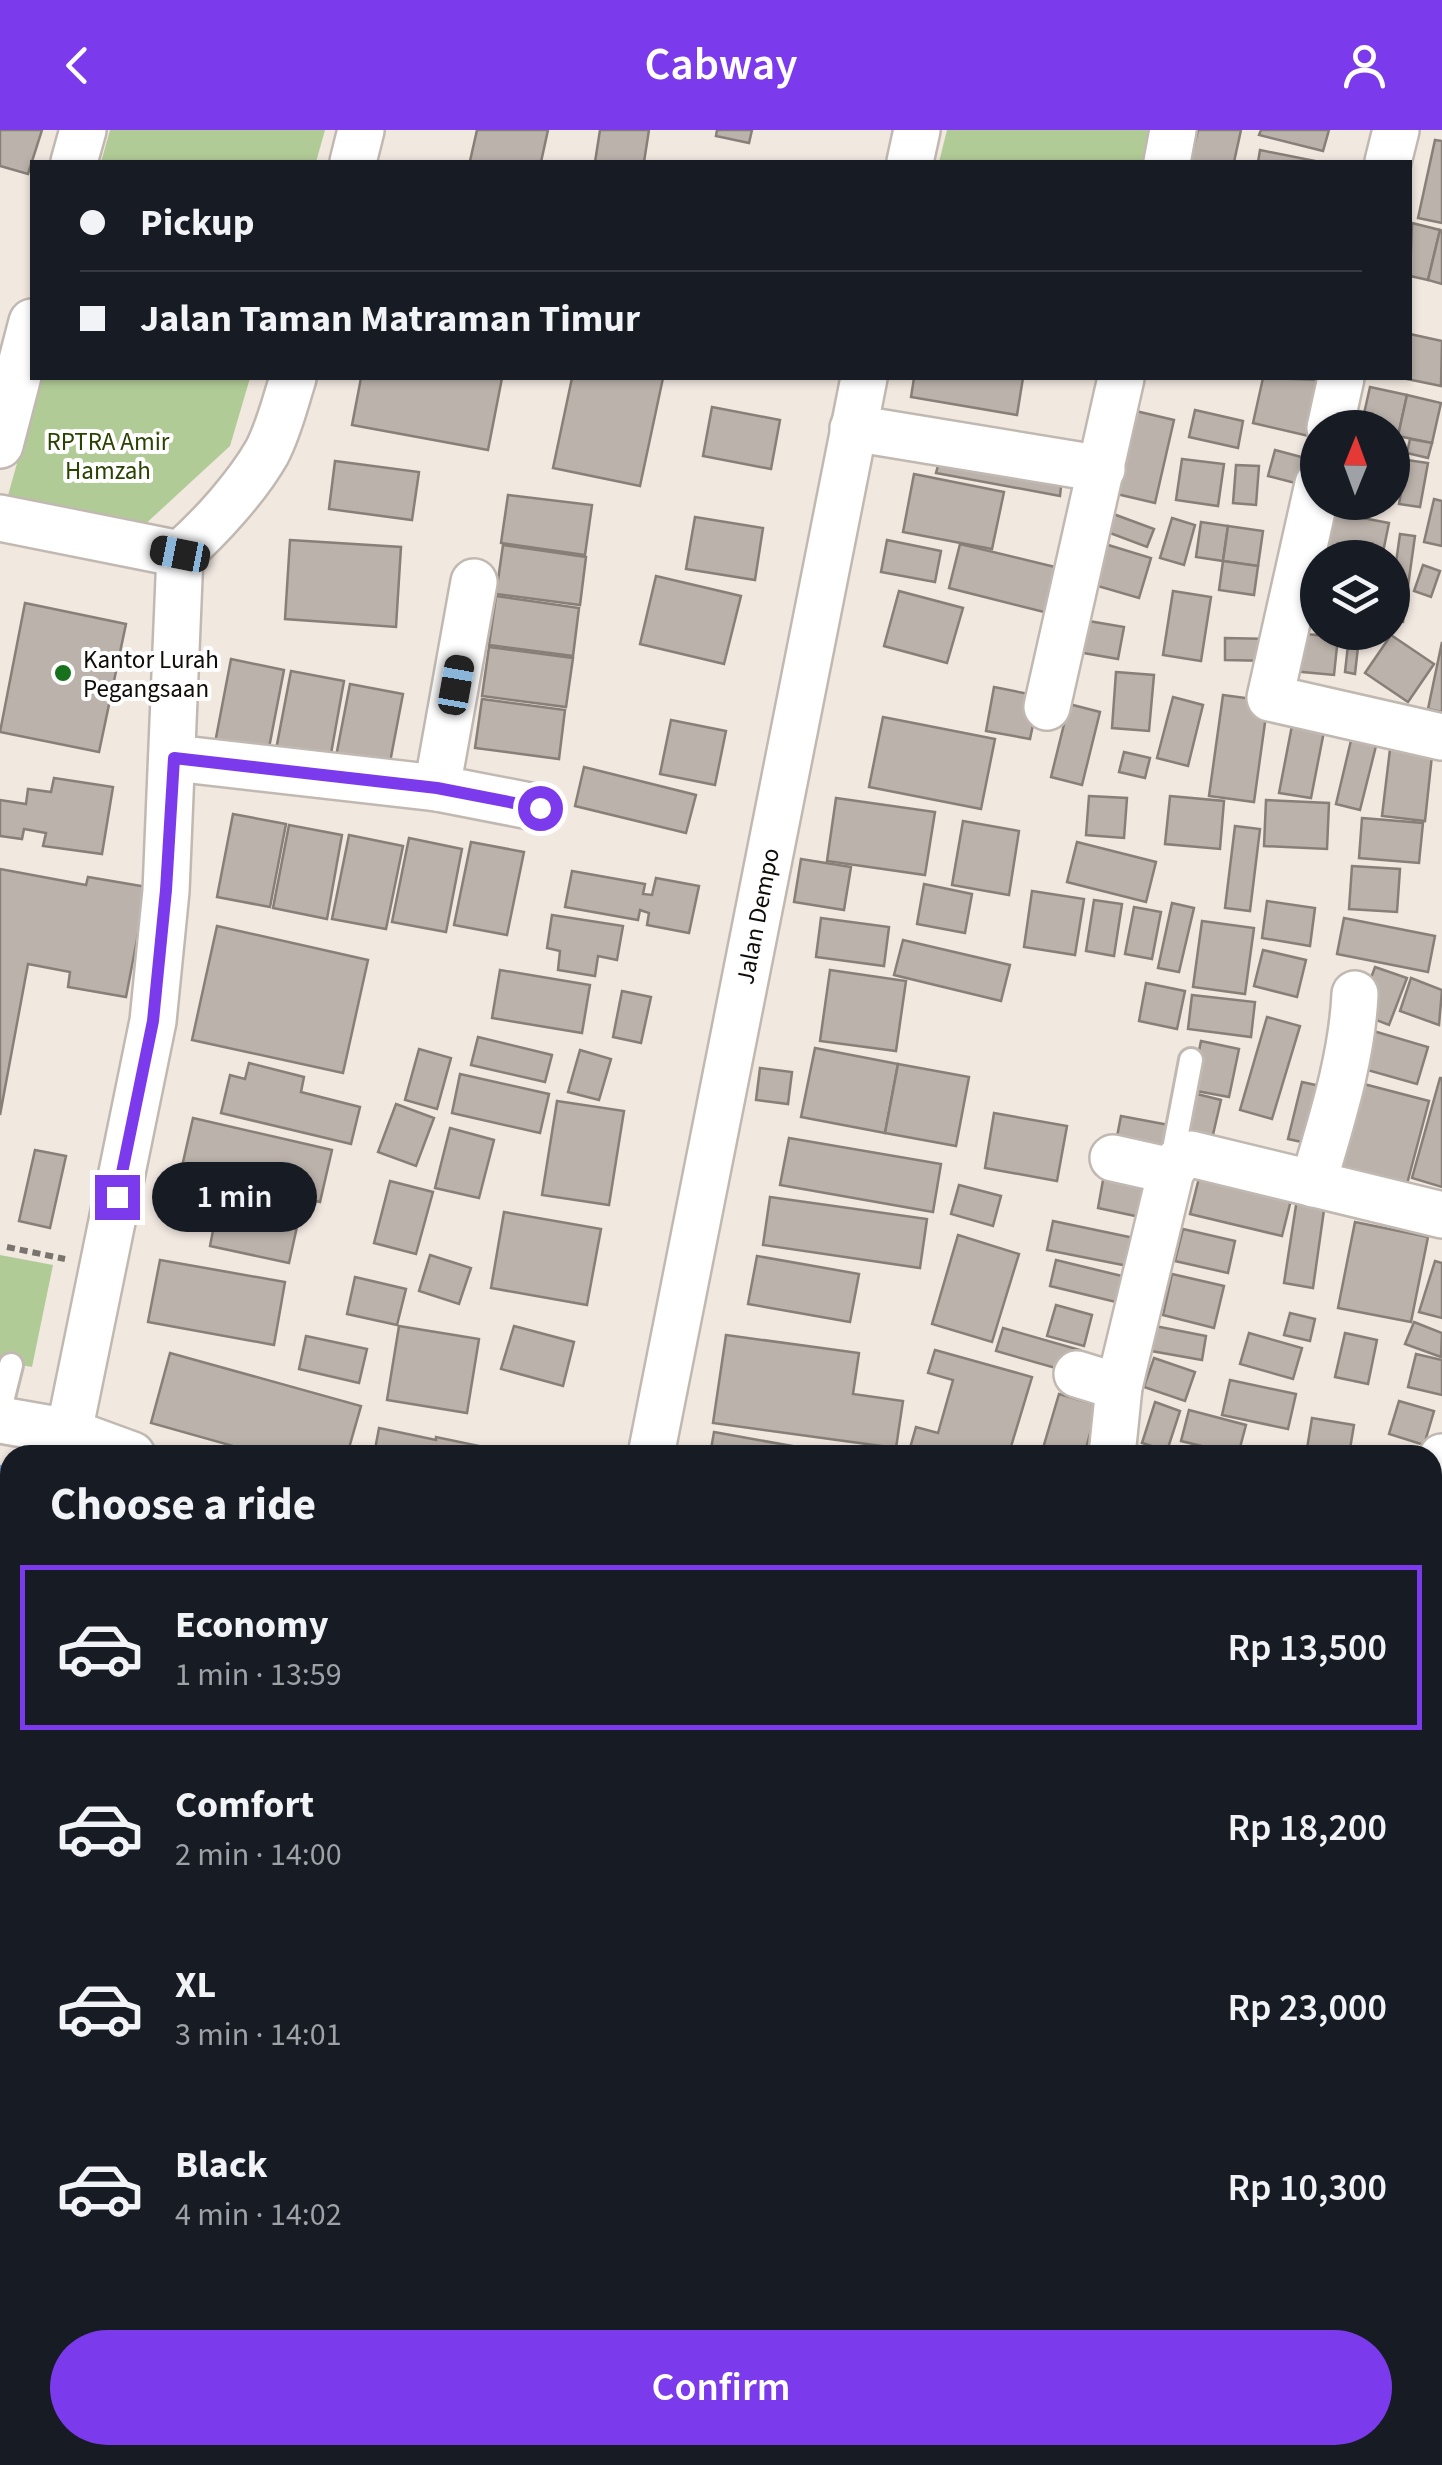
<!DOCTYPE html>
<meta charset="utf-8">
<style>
:root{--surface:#171b24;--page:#20242c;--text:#f1f3f6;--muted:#9ea1a6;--line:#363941;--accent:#7c3aed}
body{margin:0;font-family:"Source Sans 3",sans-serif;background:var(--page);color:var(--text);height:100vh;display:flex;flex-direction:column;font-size:38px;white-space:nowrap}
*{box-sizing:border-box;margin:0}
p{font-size:32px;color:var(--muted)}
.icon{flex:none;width:55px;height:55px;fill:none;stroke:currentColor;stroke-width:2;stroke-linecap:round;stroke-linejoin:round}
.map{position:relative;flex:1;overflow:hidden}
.drawer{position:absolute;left:0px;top:1315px;width:1442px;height:1020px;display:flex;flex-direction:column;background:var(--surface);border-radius:30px 30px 0 0;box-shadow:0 2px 8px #0004}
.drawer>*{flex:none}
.banner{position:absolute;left:30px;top:30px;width:1382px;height:220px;border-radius:0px;box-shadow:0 2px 8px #0004;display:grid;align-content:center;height:220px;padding:0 50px;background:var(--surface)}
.needle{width:65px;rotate:1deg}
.buttons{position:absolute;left:1300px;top:280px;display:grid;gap:20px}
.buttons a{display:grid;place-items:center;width:110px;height:110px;border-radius:50%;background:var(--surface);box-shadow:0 2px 8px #0004;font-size:50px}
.end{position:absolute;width:45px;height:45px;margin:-22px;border:12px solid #7c3aed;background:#fff;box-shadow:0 0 0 5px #fff}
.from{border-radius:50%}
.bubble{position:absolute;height:70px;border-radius:35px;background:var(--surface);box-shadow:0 2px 8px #0004;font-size:32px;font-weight:600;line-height:70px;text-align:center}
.car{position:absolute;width:30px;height:60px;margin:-30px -15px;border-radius:12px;box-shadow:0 0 8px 2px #0007;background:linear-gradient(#222 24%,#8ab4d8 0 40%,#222 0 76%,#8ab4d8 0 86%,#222 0)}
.banner b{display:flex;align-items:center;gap:35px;height:95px;font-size:38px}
.banner b+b{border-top:2px solid var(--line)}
.banner i{width:25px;height:25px;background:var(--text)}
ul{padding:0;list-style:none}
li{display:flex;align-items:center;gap:30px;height:165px;margin:0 20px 15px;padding:0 30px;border:5px solid transparent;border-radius:0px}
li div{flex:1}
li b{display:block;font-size:38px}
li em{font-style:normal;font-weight:600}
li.selected{border-color:var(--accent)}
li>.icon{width:90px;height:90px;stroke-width:1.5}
h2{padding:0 50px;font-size:45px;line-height:120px}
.button{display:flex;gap:20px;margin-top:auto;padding:20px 50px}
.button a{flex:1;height:115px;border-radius:60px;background:var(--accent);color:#fff;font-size:40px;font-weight:600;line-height:115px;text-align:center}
header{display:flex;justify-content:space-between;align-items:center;height:130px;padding:0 50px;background:var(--accent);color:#fff;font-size:45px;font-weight:600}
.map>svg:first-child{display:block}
.green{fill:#b1cb96}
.water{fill:#739fce}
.building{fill:#bbb2ab;stroke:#877f78;stroke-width:2.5}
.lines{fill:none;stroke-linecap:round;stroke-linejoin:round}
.service-casing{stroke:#c1b9b1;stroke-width:28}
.minor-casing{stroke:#c1b9b1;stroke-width:50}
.path{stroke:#79746e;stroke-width:6;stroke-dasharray:8 5;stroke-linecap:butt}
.service{stroke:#fff;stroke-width:22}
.minor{stroke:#fff;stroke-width:45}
.route{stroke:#7c3aed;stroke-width:12}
.poi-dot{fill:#17711d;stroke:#fff;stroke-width:4}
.labels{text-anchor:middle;stroke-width:8;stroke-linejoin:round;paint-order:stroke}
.park-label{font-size:25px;fill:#2a4302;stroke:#fff}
.poi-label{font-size:25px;fill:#0f0c09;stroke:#fff;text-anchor:start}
.street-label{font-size:25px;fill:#0f0c09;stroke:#fff}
</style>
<header><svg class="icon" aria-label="back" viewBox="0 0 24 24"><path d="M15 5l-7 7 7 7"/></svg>Cabway<svg class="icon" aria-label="person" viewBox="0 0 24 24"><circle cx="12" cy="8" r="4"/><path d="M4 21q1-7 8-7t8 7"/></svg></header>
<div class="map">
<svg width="1442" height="2335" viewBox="0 0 1442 2335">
<rect width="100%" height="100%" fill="#f1e8e0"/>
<g class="green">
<path d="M110,0H325L316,32H101Z"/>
<path d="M947,0H1160L1155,32H939Z"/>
<path d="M41,248H250L230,316L128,410L5,376Z"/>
<path d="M0,1125L53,1135L32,1237L0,1231Z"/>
</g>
<path class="water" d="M10,1333V1499L0,1500V1335Z"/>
<g class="building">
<path d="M0,0H42L28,44L0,36Z"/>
<path d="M477,0H548L541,32L470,31Z"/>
<path d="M600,0H649L644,32H595Z"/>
<path d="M717,0H752L749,13L716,6Z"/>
<path d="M1198,0H1241L1234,32H1190Z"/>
<path d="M1261,0H1329L1323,21L1259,5Z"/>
<path d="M1435,10L1442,11V93L1418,88Z"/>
<path d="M1260,20L1320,32H1258Z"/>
<path d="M1412,93L1440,100L1428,150L1410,146Z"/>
<path d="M1440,100L1442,101V154L1428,150Z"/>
<path d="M1410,204L1442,211L1441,256L1402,248H1410Z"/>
<path d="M361,248H502L488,320L352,295Z"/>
<path d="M572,248H663L640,356L553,338Z"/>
<path d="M914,248H1023L1017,285L911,267Z"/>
<path d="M1263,248L1326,250L1313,307L1253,293Z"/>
<path d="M1370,257L1407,265L1398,306L1392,304V298L1361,297Z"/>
<path d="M1407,265L1441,273L1432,313L1398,306Z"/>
<path d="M712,277L780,290L771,339L703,326Z"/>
<path d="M1123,278L1174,290L1155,373L1104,361Z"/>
<path d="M1195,280L1243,291L1238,318L1189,307Z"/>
<path d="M1410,309L1432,313L1428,328L1407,323Z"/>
<path d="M943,317L1063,338L1060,366L936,343Z"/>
<path d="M1275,320L1305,328L1299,354L1268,346Z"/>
<path d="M1182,329L1224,334L1218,376L1176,370Z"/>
<path d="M1407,330L1428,333L1420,377L1399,374Z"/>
<path d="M335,331L419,342L412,390L329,379Z"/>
<path d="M1236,335L1259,336L1256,375L1233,373Z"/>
<path d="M914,344L1004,362L992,419L903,402Z"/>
<path d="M508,365L592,375L585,425L501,413Z"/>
<path d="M1434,369L1442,371V416L1424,412Z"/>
<path d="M1321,380L1389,393L1382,427L1314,415Z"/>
<path d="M1108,382L1154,399L1147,417L1102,400Z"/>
<path d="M695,387L763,398L755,450L686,439Z"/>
<path d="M1172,388L1195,395L1184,435L1160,428Z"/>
<path d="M1201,392L1228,396L1223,431L1196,427Z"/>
<path d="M1228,396L1263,401L1258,436L1223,431Z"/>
<path d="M1400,404L1415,406L1403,492L1392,491V461Z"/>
<path d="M290,410L401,417L396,497L285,489Z"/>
<path d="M887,410L941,421L935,452L881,442Z"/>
<path d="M960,414L1059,438L1048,483L949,458Z"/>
<path d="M1105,414L1151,428L1139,468L1094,455Z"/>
<path d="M503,415L586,427L580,475L496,464Z"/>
<path d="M1223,431L1258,436L1254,465L1219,460Z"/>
<path d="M1423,435L1440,441L1431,467L1414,461Z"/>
<path d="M656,446L741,466L724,534L640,514Z"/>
<path d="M899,461L963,478L947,533L884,516Z"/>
<path d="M1173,461L1211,467L1201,531L1163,525Z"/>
<path d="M496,466L579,478L573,526L489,515Z"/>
<path d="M25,473L126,494L99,622L0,602Z"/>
<path d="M1077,489L1124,497L1118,529L1072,521Z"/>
<path d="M1295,503L1338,507L1334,545L1292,541Z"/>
<path d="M1391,505L1434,534L1408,572L1365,543Z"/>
<path d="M1349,506L1359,508L1355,544L1345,542Z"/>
<path d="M1225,508L1276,509L1275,531L1225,530Z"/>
<path d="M1442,512V582L1428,579Z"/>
<path d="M489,517L573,528L566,577L482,566Z"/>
<path d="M231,529L284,540L268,623L215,613Z"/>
<path d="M291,541L344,551L329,635L275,625Z"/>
<path d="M1116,542L1154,545L1149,601L1112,598Z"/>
<path d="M350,554L403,564L387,648L334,637Z"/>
<path d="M994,557L1039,566L1030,609L986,601Z"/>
<path d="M1223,565L1268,571L1254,672L1209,666Z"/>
<path d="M1173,567L1203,575L1188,636L1157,628Z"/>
<path d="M482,569L565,580L559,629L475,618Z"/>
<path d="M1069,574L1100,582L1082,655L1051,647Z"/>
<path d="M1294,585L1326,591L1311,668L1279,663Z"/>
<path d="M883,587L995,609L981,679L869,657Z"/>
<path d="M671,590L726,601L715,655L660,644Z"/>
<path d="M1353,602L1378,608L1360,680L1336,674Z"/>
<path d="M1391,611L1433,616L1425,691L1382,686Z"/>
<path d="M1124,622L1150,628L1145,648L1119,642Z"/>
<path d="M584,637L696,665L686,703L575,676Z"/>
<path d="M54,648L113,657L102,724L43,716L46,703L24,699L22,709L0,706V670L26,674L28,659L51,662Z"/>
<path d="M1089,666L1127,668L1124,708L1086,705Z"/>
<path d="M1170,666L1224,671L1220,719L1165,714Z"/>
<path d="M836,668L935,682L925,745L827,731Z"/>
<path d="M1266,670L1329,673L1327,719L1264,716Z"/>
<path d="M233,684L286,694L270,777L217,767Z"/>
<path d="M1362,688L1423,693L1419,733L1359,728Z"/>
<path d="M963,691L1019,701L1009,765L952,755Z"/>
<path d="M289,695L342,705L327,789L273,778Z"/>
<path d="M1235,696L1260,699L1250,781L1225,778Z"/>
<path d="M349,705L403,716L386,799L332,789Z"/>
<path d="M409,708L462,719L446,802L392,792Z"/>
<path d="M471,712L524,722L507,805L454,795Z"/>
<path d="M1077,712L1156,732L1146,772L1067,752Z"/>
<path d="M801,729L851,737L844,780L794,772Z"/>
<path d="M1352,736L1400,739L1397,782L1349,779Z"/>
<path d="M0,739L86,755L88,747L147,757L126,867L68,857L70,842L28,834L0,985Z"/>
<path d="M572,741L645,754L643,764L652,765L656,748L699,756L689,803L647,795L649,783L640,780L638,790L565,777Z"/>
<path d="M924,754L972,764L965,803L917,794Z"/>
<path d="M1032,761L1084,769L1075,825L1024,817Z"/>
<path d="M1094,770L1122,774L1114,826L1086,821Z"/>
<path d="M1267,771L1315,778L1310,816L1262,808Z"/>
<path d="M1172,773L1194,778L1179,842L1158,838Z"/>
<path d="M1134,777L1161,782L1152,829L1125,824Z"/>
<path d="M552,785L623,796L617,830L598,826L595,846L558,840L560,821L547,818Z"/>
<path d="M821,788L889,797L884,836L816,827Z"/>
<path d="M1344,788L1435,806L1428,842L1337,824Z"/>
<path d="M1202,791L1254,798L1245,864L1193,857Z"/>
<path d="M217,796L368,830L343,943L192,910Z"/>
<path d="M903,810L1010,835L1001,871L894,845Z"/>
<path d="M1263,820L1306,830L1297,867L1254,856Z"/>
<path d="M1375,837L1407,848L1389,895L1358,883Z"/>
<path d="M500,840L590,855L582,903L492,888Z"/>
<path d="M830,840L906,851L896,921L820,911Z"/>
<path d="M1411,848L1442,860L1439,895L1400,881Z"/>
<path d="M1146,853L1185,861L1177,899L1139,891Z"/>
<path d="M622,861L651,867L641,913L613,907Z"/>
<path d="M1192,865L1255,872L1251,907L1188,899Z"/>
<path d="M1267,887L1300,896L1272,989L1240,980Z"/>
<path d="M1370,900L1428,917L1417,954L1360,938Z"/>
<path d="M478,907L552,925L545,952L471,935Z"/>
<path d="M1201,911L1239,919L1229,967L1191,960Z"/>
<path d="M815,918L898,934L885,1003L801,987Z"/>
<path d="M419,919L451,928L437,979L405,970Z"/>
<path d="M580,920L611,929L599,970L568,962Z"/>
<path d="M249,933L304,947L301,962L360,977L351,1014L221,983L230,945L245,949Z"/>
<path d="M898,934L969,947L956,1016L885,1003Z"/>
<path d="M760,938L792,942L788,974L756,970Z"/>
<path d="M460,944L549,964L540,1003L452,983Z"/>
<path d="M1440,948H1442V1057L1412,1048Z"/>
<path d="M1302,952L1334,959L1320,1016L1288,1009Z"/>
<path d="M1360,953L1429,971L1407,1054L1338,1037Z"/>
<path d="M1197,964L1221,970L1212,1009L1189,1004Z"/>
<path d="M557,971L624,981L609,1075L542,1065Z"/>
<path d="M396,974L434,988L416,1036L378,1022Z"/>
<path d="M994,983L1067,996L1057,1051L985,1038Z"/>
<path d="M1121,986L1169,995L1161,1031L1114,1022Z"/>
<path d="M193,988L332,1020L320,1072L181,1041Z"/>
<path d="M450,998L494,1010L479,1068L435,1058Z"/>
<path d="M789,1008L941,1034L933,1082L780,1055Z"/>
<path d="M35,1020L66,1026L50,1098L19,1091Z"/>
<path d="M1105,1039L1157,1049L1149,1089L1098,1078Z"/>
<path d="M1201,1040L1293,1062L1282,1106L1190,1084Z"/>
<path d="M390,1051L433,1062L416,1124L374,1113Z"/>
<path d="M959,1055L1001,1066L993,1096L951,1084Z"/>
<path d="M770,1067L927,1089L920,1138L763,1115Z"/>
<path d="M1297,1069L1325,1073L1313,1158L1284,1153Z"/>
<path d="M218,1075L298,1092L289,1133L210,1116Z"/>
<path d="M504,1082L601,1099L587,1175L491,1158Z"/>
<path d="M1053,1091L1134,1108L1128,1136L1047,1120Z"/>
<path d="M1355,1092L1428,1107L1411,1192L1338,1178Z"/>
<path d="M1183,1099L1235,1111L1228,1143L1175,1131Z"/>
<path d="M958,1105L1019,1124L992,1212L932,1194Z"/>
<path d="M430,1125L471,1138L459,1174L419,1161Z"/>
<path d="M757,1126L859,1144L850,1192L748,1174Z"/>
<path d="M160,1130L285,1152L274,1215L148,1192Z"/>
<path d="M1056,1130L1126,1147L1120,1173L1050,1156Z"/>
<path d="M1435,1131L1442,1133V1188L1419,1182Z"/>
<path d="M1172,1144L1224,1156L1214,1198L1163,1185Z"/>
<path d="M355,1147L406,1159L397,1195L347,1184Z"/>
<path d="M1056,1175L1092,1185L1084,1216L1047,1206Z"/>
<path d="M1290,1183L1315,1189L1310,1211L1284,1205Z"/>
<path d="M1414,1192L1442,1203L1441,1227L1405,1214Z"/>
<path d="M399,1196L479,1209L467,1283L387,1270Z"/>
<path d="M514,1196L574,1212L563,1256L501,1239Z"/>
<path d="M1155,1196L1206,1206L1202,1230L1151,1221Z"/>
<path d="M1003,1198L1080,1220L1073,1243L996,1221Z"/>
<path d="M1249,1203L1302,1218L1293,1249L1240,1234Z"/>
<path d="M1345,1203L1377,1210L1368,1254L1335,1247Z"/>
<path d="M726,1205L859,1223L853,1264L903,1271L896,1318L713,1293Z"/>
<path d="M306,1206L367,1219L359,1253L299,1239Z"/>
<path d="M935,1220L1032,1247L1010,1320L1027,1325H908L916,1297L938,1303L953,1250L928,1243Z"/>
<path d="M170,1223L361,1276L347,1325H265L151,1293Z"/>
<path d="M1416,1224L1442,1230V1265L1408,1257Z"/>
<path d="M1154,1228L1195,1242L1185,1271L1144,1257Z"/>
<path d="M1230,1250L1296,1264L1288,1299L1222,1285Z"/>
<path d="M1059,1264L1098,1275L1084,1325H1041Z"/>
<path d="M1399,1271L1434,1281L1424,1315L1389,1304Z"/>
<path d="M1155,1272L1180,1281L1167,1321L1142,1313Z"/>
<path d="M1189,1280L1246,1295L1238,1325L1181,1311Z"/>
<path d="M1312,1288L1354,1295L1349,1325H1306Z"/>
<path d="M379,1298L436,1310V1307L522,1325H374Z"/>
<path d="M714,1302L842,1325H710Z"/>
<path d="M1432,1383L1442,1385V1434L1432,1432Z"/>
<path d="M1432,1460L1442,1463L1440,1492L1432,1490Z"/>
<path d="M1432,1541L1442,1543V1594L1432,1592Z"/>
<path d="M0,1646L10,1650V1693L0,1688Z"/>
<path d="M0,1724L10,1728V1790L4,1806L0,1804Z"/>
<path d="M1432,1791L1442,1793V1848L1432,1846Z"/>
<path d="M1442,1880V1925L1432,1910V1886Z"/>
<path d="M1432,1995L1442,2013V2047L1432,2052Z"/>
<path d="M0,2036L10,2039V2089L0,2087Z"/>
<path d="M1442,2135V2184L1432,2188V2139Z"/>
<path d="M7,2197H10V2246L0,2243V2221Z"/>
<path d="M8,2248L10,2325H25L23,2332L35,2335H0V2278Z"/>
<path d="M1432,2303L1442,2326L1424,2335H1389L1384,2325H1432Z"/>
<path d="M195,2325H260L258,2335H210L194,2332Z"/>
<path d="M299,2325H340L338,2335H296Z"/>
<path d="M349,2325L398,2333V2335H348Z"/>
<path d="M480,2325H533L531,2335H478Z"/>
<path d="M743,2325H788L785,2335H758L741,2331Z"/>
<path d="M802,2325H831L828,2335H799Z"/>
<path d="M856,2325H898L894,2335H853Z"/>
<path d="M1080,2325H1127L1131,2335H1084Z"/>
<path d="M1189,2325H1232L1237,2335H1194Z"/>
<path d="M1232,2325H1274L1254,2335H1237Z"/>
<path d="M1321,2325H1375L1379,2335H1324Z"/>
</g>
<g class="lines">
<defs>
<g id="service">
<path d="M1180,1029L1175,1014L1191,930"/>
<path d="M0,1279L11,1235"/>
</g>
<g id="minor">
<path d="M74,32L83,0"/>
<path d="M353,32L361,0"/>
<path d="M910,32L917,0"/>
<path d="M1167,32L1173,0"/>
<path d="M1388,32L1396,0"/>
<path d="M853,298L1102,339"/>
<path d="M1330,298L1341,248"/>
<path d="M0,315L32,192"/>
<path d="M1318,354L1270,568L1442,607"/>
<path d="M0,388L180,424"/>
<path d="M180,424C210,398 247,357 267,322C279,299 285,273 293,248"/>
<path d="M1047,577L1121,248"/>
<path d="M174,628L437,658L540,678"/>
<path d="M437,658L474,452"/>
<path d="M1113,1028L1171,1041"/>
<path d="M1313,1054C1331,992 1352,929 1355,864"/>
<path d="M1077,1244L1119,1257"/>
<path d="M0,1290L69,1302L132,1325"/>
<path d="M69,1302L153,891L166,761L180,424"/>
<path d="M651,1325L864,248"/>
<path d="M1112,1325L1119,1257L1171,1041L1180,1029L1191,1024L1442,1085"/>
<path d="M1432,1354L1442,1327"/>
<path d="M0,1519L10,1520"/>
<path d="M1432,1535L1442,1536"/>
<path d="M1432,1768L1442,1767"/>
<path d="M0,1894L10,1867"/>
<path d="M1432,2104L1442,2100"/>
<path d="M0,2159L10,2162"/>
<path d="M1433,2251L1442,2269"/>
<path d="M585,2325L622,2335"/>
<path d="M282,2335L284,2325"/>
<path d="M1029,2335L1031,2325"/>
</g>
</defs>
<use href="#service" class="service-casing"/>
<use href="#minor" class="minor-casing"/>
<path class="path" d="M7,1117L65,1129"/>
<use href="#service" class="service"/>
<use href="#minor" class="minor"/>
</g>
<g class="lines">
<path class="route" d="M117,1067L153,891L166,760L174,628L437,658L540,678"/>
</g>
<circle class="poi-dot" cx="63" cy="543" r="10"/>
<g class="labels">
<g class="park-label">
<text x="108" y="320">RPTRA Amir<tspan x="108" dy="29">Hamzah</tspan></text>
</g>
<g class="poi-label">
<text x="83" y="538">Kantor Lurah<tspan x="83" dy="29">Pegangsaan</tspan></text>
</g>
<g class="street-label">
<text transform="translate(757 786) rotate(-79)" y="9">Jalan Dempo</text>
</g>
</g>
</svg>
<div class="buttons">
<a><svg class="needle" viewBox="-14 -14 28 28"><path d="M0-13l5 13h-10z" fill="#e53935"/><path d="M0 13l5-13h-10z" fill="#9ea1a6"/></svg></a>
<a><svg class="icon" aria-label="layers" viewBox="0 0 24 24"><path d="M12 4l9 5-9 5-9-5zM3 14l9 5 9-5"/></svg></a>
</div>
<i class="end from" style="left:540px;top:678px"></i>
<i class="end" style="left:117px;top:1067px"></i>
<div class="bubble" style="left:152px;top:1032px;width:165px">1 min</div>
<i class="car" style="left:180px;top:424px;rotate:281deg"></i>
<i class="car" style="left:456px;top:555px;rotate:10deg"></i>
<div class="banner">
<b><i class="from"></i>Pickup</b>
<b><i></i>Jalan Taman Matraman Timur</b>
</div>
<section class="drawer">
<h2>Choose a ride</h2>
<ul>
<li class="selected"><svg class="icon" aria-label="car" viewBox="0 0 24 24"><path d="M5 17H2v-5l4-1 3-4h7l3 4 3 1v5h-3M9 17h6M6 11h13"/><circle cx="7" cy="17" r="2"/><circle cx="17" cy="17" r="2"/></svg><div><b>Economy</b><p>1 min · 13:59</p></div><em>Rp 13,500</em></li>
<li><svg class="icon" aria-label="car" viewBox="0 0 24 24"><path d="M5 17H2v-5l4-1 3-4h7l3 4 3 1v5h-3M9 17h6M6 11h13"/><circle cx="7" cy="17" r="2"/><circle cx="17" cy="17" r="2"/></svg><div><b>Comfort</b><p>2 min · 14:00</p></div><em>Rp 18,200</em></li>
<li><svg class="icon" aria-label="car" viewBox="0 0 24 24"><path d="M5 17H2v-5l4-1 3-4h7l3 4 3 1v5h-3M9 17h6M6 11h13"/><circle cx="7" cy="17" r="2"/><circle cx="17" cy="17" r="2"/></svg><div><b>XL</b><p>3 min · 14:01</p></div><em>Rp 23,000</em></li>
<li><svg class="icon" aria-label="car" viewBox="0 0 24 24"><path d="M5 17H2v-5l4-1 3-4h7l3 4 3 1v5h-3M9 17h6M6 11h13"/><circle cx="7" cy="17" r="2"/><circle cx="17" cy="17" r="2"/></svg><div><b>Black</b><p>4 min · 14:02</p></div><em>Rp 10,300</em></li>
</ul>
<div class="button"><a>Confirm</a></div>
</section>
</div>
